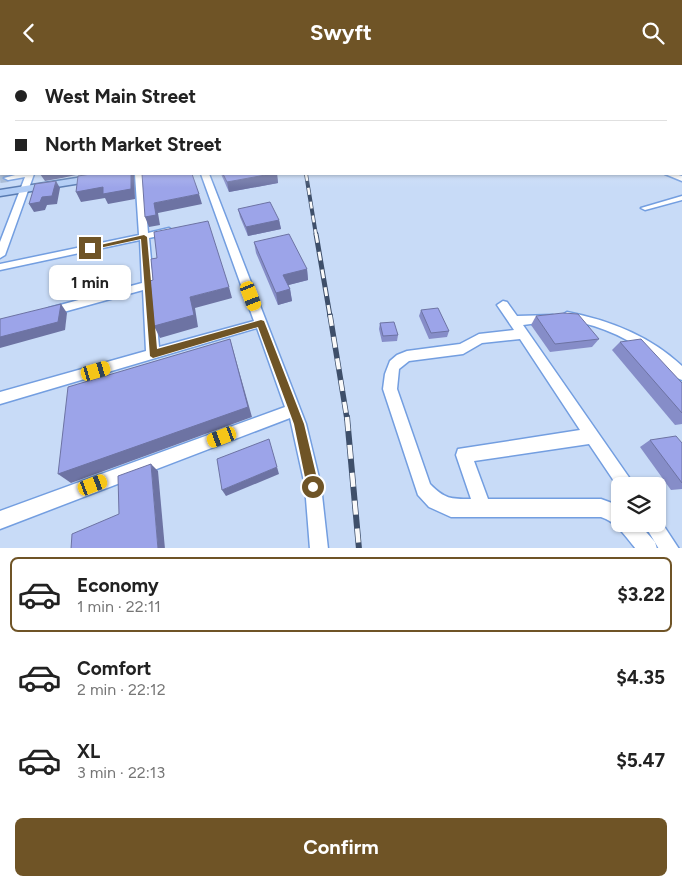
<!DOCTYPE html>
<meta charset="utf-8">
<style>
:root{--surface:#fff;--page:#f2f2f2;--text:#222;--muted:#767676;--line:#e0e0e0;--accent:#6f5426}
body{margin:0;font-family:Figtree,sans-serif;background:var(--page);color:var(--text);height:100vh;display:flex;flex-direction:column;font-size:19px;white-space:nowrap}
*{box-sizing:border-box;margin:0}
p{font-size:16px;color:var(--muted)}
.icon{flex:none;width:28px;height:28px;fill:none;stroke:currentColor;stroke-width:2;stroke-linecap:round;stroke-linejoin:round}
.map{position:relative;height:483px;overflow:hidden}
.sheet{display:flex;flex-direction:column;background:var(--surface);flex:1}
.sheet>*{flex:none}
.guide{position:absolute;left:0px;top:0px;width:682px;height:110px;box-shadow:0 1px 4px #0004;display:grid;align-content:center;height:110px;padding:0 15px;background:var(--surface)}
.tools{position:absolute;left:611px;top:412px;display:grid;gap:10px}
.tools a{display:grid;place-items:center;width:55px;height:55px;border-radius:8px;background:var(--surface);box-shadow:0 1px 4px #0004;font-size:25px}
.end{position:absolute;width:22px;height:22px;margin:-11px;border:6px solid #6f5426;background:#fff;box-shadow:0 0 0 2px #fff}
.from{border-radius:50%}
.bubble{position:absolute;height:35px;border-radius:8px;background:var(--surface);box-shadow:0 1px 4px #0004;font-size:16px;font-weight:700;line-height:35px;text-align:center}
.car{position:absolute;width:15px;height:30px;margin:-15px -8px;border-radius:6px;box-shadow:0 0 4px 1px #0007;background:linear-gradient(#f5c518 24%,#345 0 40%,#f5c518 0 76%,#345 0 86%,#f5c518 0)}
.guide b{display:flex;align-items:center;gap:18px;height:48px;font-size:19px}
.guide b+b{border-top:1px solid var(--line)}
.guide i{width:12px;height:12px;background:var(--text)}
ul{padding:9px 0 0;list-style:none}
li{display:flex;align-items:center;gap:15px;height:75px;margin:0 10px 8px;padding:0 5px;border:2px solid transparent;border-radius:8px}
li div{flex:1}
li b{display:block;font-size:19px}
li em{font-style:normal;font-weight:700}
li.current{border-color:var(--accent)}
li>.icon{width:45px;height:45px;stroke-width:1.5}
.button{display:flex;gap:10px;margin-top:auto;padding:10px 15px}
.button a{flex:1;height:58px;border-radius:8px;background:var(--accent);color:#fff;font-size:20px;font-weight:700;line-height:58px;text-align:center}
header{display:flex;justify-content:space-between;align-items:center;height:65px;padding:0 15px;background:var(--accent);color:#fff;font-size:22px;font-weight:700}
.map>svg:first-child{display:block}
.lines{fill:none;stroke-linecap:round;stroke-linejoin:round}
.minor-tunnel{stroke:#a4b7d2;stroke-width:8;stroke-dasharray:8 4;stroke-linecap:butt}
.minor-casing{stroke:#739ee0;stroke-width:3}
.major-casing{stroke:#597cb2;stroke-width:3}
.minor{fill:#fff;fill-rule:evenodd}
.major{fill:#b1cdf6;fill-rule:evenodd}
.rail-far3-casing{stroke:#3e4f6a;stroke-width:4}
.rail-far2-casing{stroke:#3e4f6a;stroke-width:5}
.rail-far1-casing{stroke:#3e4f6a;stroke-width:5.5}
.rail-casing{stroke:#3e4f6a;stroke-width:6}
.rail-far3{stroke:#fafafa;stroke-width:2.5;stroke-dasharray:7;stroke-linecap:butt}
.rail-far2{stroke:#fafafa;stroke-width:3;stroke-dasharray:9;stroke-linecap:butt}
.rail-far1{stroke:#fafafa;stroke-width:4;stroke-dasharray:11;stroke-linecap:butt}
.rail{stroke:#fafafa;stroke-width:4.5;stroke-dasharray:14;stroke-linecap:butt}
.wall{fill:#868dc8}
.shaded-wall{fill:#6d73a3}
.building{fill:#9ca4e9;stroke:#6d73a3}
.route{fill:#6f5426}
</style>
<header><svg class="icon" aria-label="back" viewBox="0 0 24 24"><path d="M15 5l-7 7 7 7"/></svg>Swyft<svg class="icon" aria-label="search" viewBox="0 0 24 24"><circle cx="10" cy="10" r="6"/><path d="M15 15l6 6"/></svg></header>
<div class="map">
<svg width="682" height="484" viewBox="0 0 682 484">
<rect width="100%" height="100%" fill="#c8dbf7"/>
<g class="lines">
<path class="minor-tunnel" d="M0,114L8,113"/>
<defs>
<g id="minor">
<rect x="681" y="63" width="1" height="5"/>
<rect x="681" y="88" width="1" height="4"/>
<path d="M19,109H34L5,190L0,193V177L25,112L8,115L4,113Z"/>
<path d="M135,109H143L148,168L169,163L173,166L172,168L149,173L159,282L254,256L201,109H209L306,359L321,421L328,484H310L305,421L290,353L0,464V446L285,342L257,263L0,339V327L146,286L143,225L49,251L43,247L49,243L142,218L140,175L0,205V199L139,170Z"/>
<path d="M665,109H675L682,111V116Z"/>
<path d="M682,131V135L645,145L641,143Z"/>
<path d="M503,236L507,237L517,251L553,250L555,253L553,256L523,260L635,421H620V425L589,379L474,396L488,434H601L620,441V459H639L655,477L657,484H636C625,471 617,457 601,452H451L429,442L418,430L383,324L385,309L390,296L397,290L407,286L460,279L479,269L514,265L497,240ZM520,274L580,365L458,384L456,390L471,434C450,434 445,434 430,419L397,324L399,304L409,296L463,289L482,278Z"/>
<path d="M567,247C609,255 650,271 682,301V315L677,313C654,290 626,271 594,261C584,258 573,257 563,254L561,251Z"/>
<path d="M658,452L679,484H659L644,459H658Z"/>
</g>
<path id="major" d="M102,109H124L119,112L0,131V125Z"/>
</defs>
<use href="#minor" class="minor-casing"/>
<use href="#major" class="major-casing"/>
<use href="#minor" class="minor"/>
<use href="#major" class="major"/>
<defs>
<path id="rail-far3" d="M306,109L316,170"/>
<path id="rail-far2" d="M316,169L330,251"/>
<path id="rail-far1" d="M330,250L347,354"/>
<path id="rail" d="M347,352L359,484"/>
</defs>
<use href="#rail-far3" class="rail-far3-casing"/>
<use href="#rail-far2" class="rail-far2-casing"/>
<use href="#rail-far1" class="rail-far1-casing"/>
<use href="#rail" class="rail-casing"/>
<use href="#rail-far3" class="rail-far3"/>
<use href="#rail-far2" class="rail-far2"/>
<use href="#rail-far1" class="rail-far1"/>
<use href="#rail" class="rail"/>
</g>
<g class="wall">
<path d="M221,109H277L278,118L229,127Z"/>
<path d="M238,144L279,155L281,164L248,171L240,152Z"/>
<path d="M254,177L307,204L308,215L288,220L290,224L292,236L278,240L256,188Z"/>
<path d="M421,245L449,266L447,272L429,274L419,251Z"/>
<path d="M536,251L599,274L592,282L550,287L531,260Z"/>
<path d="M380,258L398,270L397,276L382,277L379,264Z"/>
<path d="M620,277L682,318V359L675,360L612,285Z"/>
<path d="M650,375L682,378V424L671,425L640,382Z"/>
</g>
<g class="shaded-wall">
<rect x="0" y="98" width="1" height="9"/>
<path d="M40,109H76V110L62,113L45,116Z"/>
<path d="M131,109H134L135,134L108,139L105,133L81,137L76,127Z"/>
<path d="M271,109H277L278,118L229,127L227,117Z"/>
<path d="M56,116L60,123L57,139L47,140L45,145L34,147L29,139Z"/>
<path d="M199,129L202,139L158,148L160,160L149,162L145,152L154,138Z"/>
<path d="M279,155L281,164L248,171L246,162Z"/>
<path d="M307,204L308,215L285,221L283,210Z"/>
<path d="M229,222L232,233L195,243L198,262L160,273L154,261L190,232Z"/>
<path d="M290,224L292,236L278,240L276,228Z"/>
<path d="M61,239L67,248L65,265L0,283V272Z"/>
<path d="M230,274L252,352L71,418L58,409Z"/>
<path d="M151,399L158,406L165,484H158Z"/>
<path d="M277,402L279,409L226,431L222,425Z"/>
</g>
<g class="building">
<rect x="0" y="59" width="1" height="39"/>
<path d="M91,109H131V124L103,129V122L76,127L78,111Z"/>
<path d="M142,109H192L199,129L154,138L156,150L145,152Z"/>
<path d="M223,109H271L227,117Z"/>
<path d="M56,116L52,131L42,132L40,137L29,139L35,119Z"/>
<path d="M270,137L279,155L246,162L238,144Z"/>
<path d="M208,156L229,222L190,232L194,250L154,261L150,216L153,215L151,194L157,193L154,167Z"/>
<path d="M289,169L307,204L283,210L290,224L276,228L254,177Z"/>
<path d="M61,239L58,257L0,272V254Z"/>
<path d="M438,243L449,266L431,268L421,245Z"/>
<path d="M563,248L578,249L599,274L555,279L536,251Z"/>
<path d="M394,257L398,270L383,271L380,258Z"/>
<path d="M230,274L248,342L58,409L68,322Z"/>
<path d="M641,274L682,318V348L620,277Z"/>
<path d="M676,371L682,378V418L650,375Z"/>
<path d="M269,374L277,402L222,425L217,394Z"/>
<path d="M151,399L158,484H71L72,469L119,449L118,411Z"/>
</g>
<linearGradient id="sky" x2="0" y2="1"><stop stop-color="#68b6d6"/><stop offset="0.46" stop-color="#e6effb"/><stop offset="1" stop-color="#e6effb" stop-opacity="0"/></linearGradient>
<rect width="682" height="123" fill="url(#sky)"/>
<path class="route" d="M144,170L147,172L157,284L261,255L264,256L304,359L319,422L317,426L313,428L309,426L307,422L294,359L258,262L153,293L150,291L141,174L90,185L87,183Z"/>
</svg>
<div class="tools">
<a><svg class="icon" aria-label="layers" viewBox="0 0 24 24"><path d="M12 4l9 5-9 5-9-5zM3 14l9 5 9-5"/></svg></a>
</div>
<i class="end from" style="left:313px;top:422px"></i>
<i class="end" style="left:90px;top:183px"></i>
<div class="bubble" style="left:49px;top:200px;width:82px">1 min</div>
<i class="car" style="left:251px;top:231px;rotate:159deg"></i>
<i class="car" style="left:96px;top:306px;rotate:74deg"></i>
<i class="car" style="left:222px;top:372px;rotate:249deg"></i>
<i class="car" style="left:93px;top:420px;rotate:69deg"></i>
<div class="guide">
<b><i class="from"></i>West Main Street</b>
<b><i></i>North Market Street</b>
</div>
</div>
<section class="sheet">
<ul>
<li class="current"><svg class="icon" aria-label="car" viewBox="0 0 24 24"><path d="M5 17H2v-5l4-1 3-4h7l3 4 3 1v5h-3M9 17h6M6 11h13"/><circle cx="7" cy="17" r="2"/><circle cx="17" cy="17" r="2"/></svg><div><b>Economy</b><p>1 min · 22:11</p></div><em>$3.22</em></li>
<li><svg class="icon" aria-label="car" viewBox="0 0 24 24"><path d="M5 17H2v-5l4-1 3-4h7l3 4 3 1v5h-3M9 17h6M6 11h13"/><circle cx="7" cy="17" r="2"/><circle cx="17" cy="17" r="2"/></svg><div><b>Comfort</b><p>2 min · 22:12</p></div><em>$4.35</em></li>
<li><svg class="icon" aria-label="car" viewBox="0 0 24 24"><path d="M5 17H2v-5l4-1 3-4h7l3 4 3 1v5h-3M9 17h6M6 11h13"/><circle cx="7" cy="17" r="2"/><circle cx="17" cy="17" r="2"/></svg><div><b>XL</b><p>3 min · 22:13</p></div><em>$5.47</em></li>
</ul>
<div class="button"><a>Confirm</a></div>
</section>
